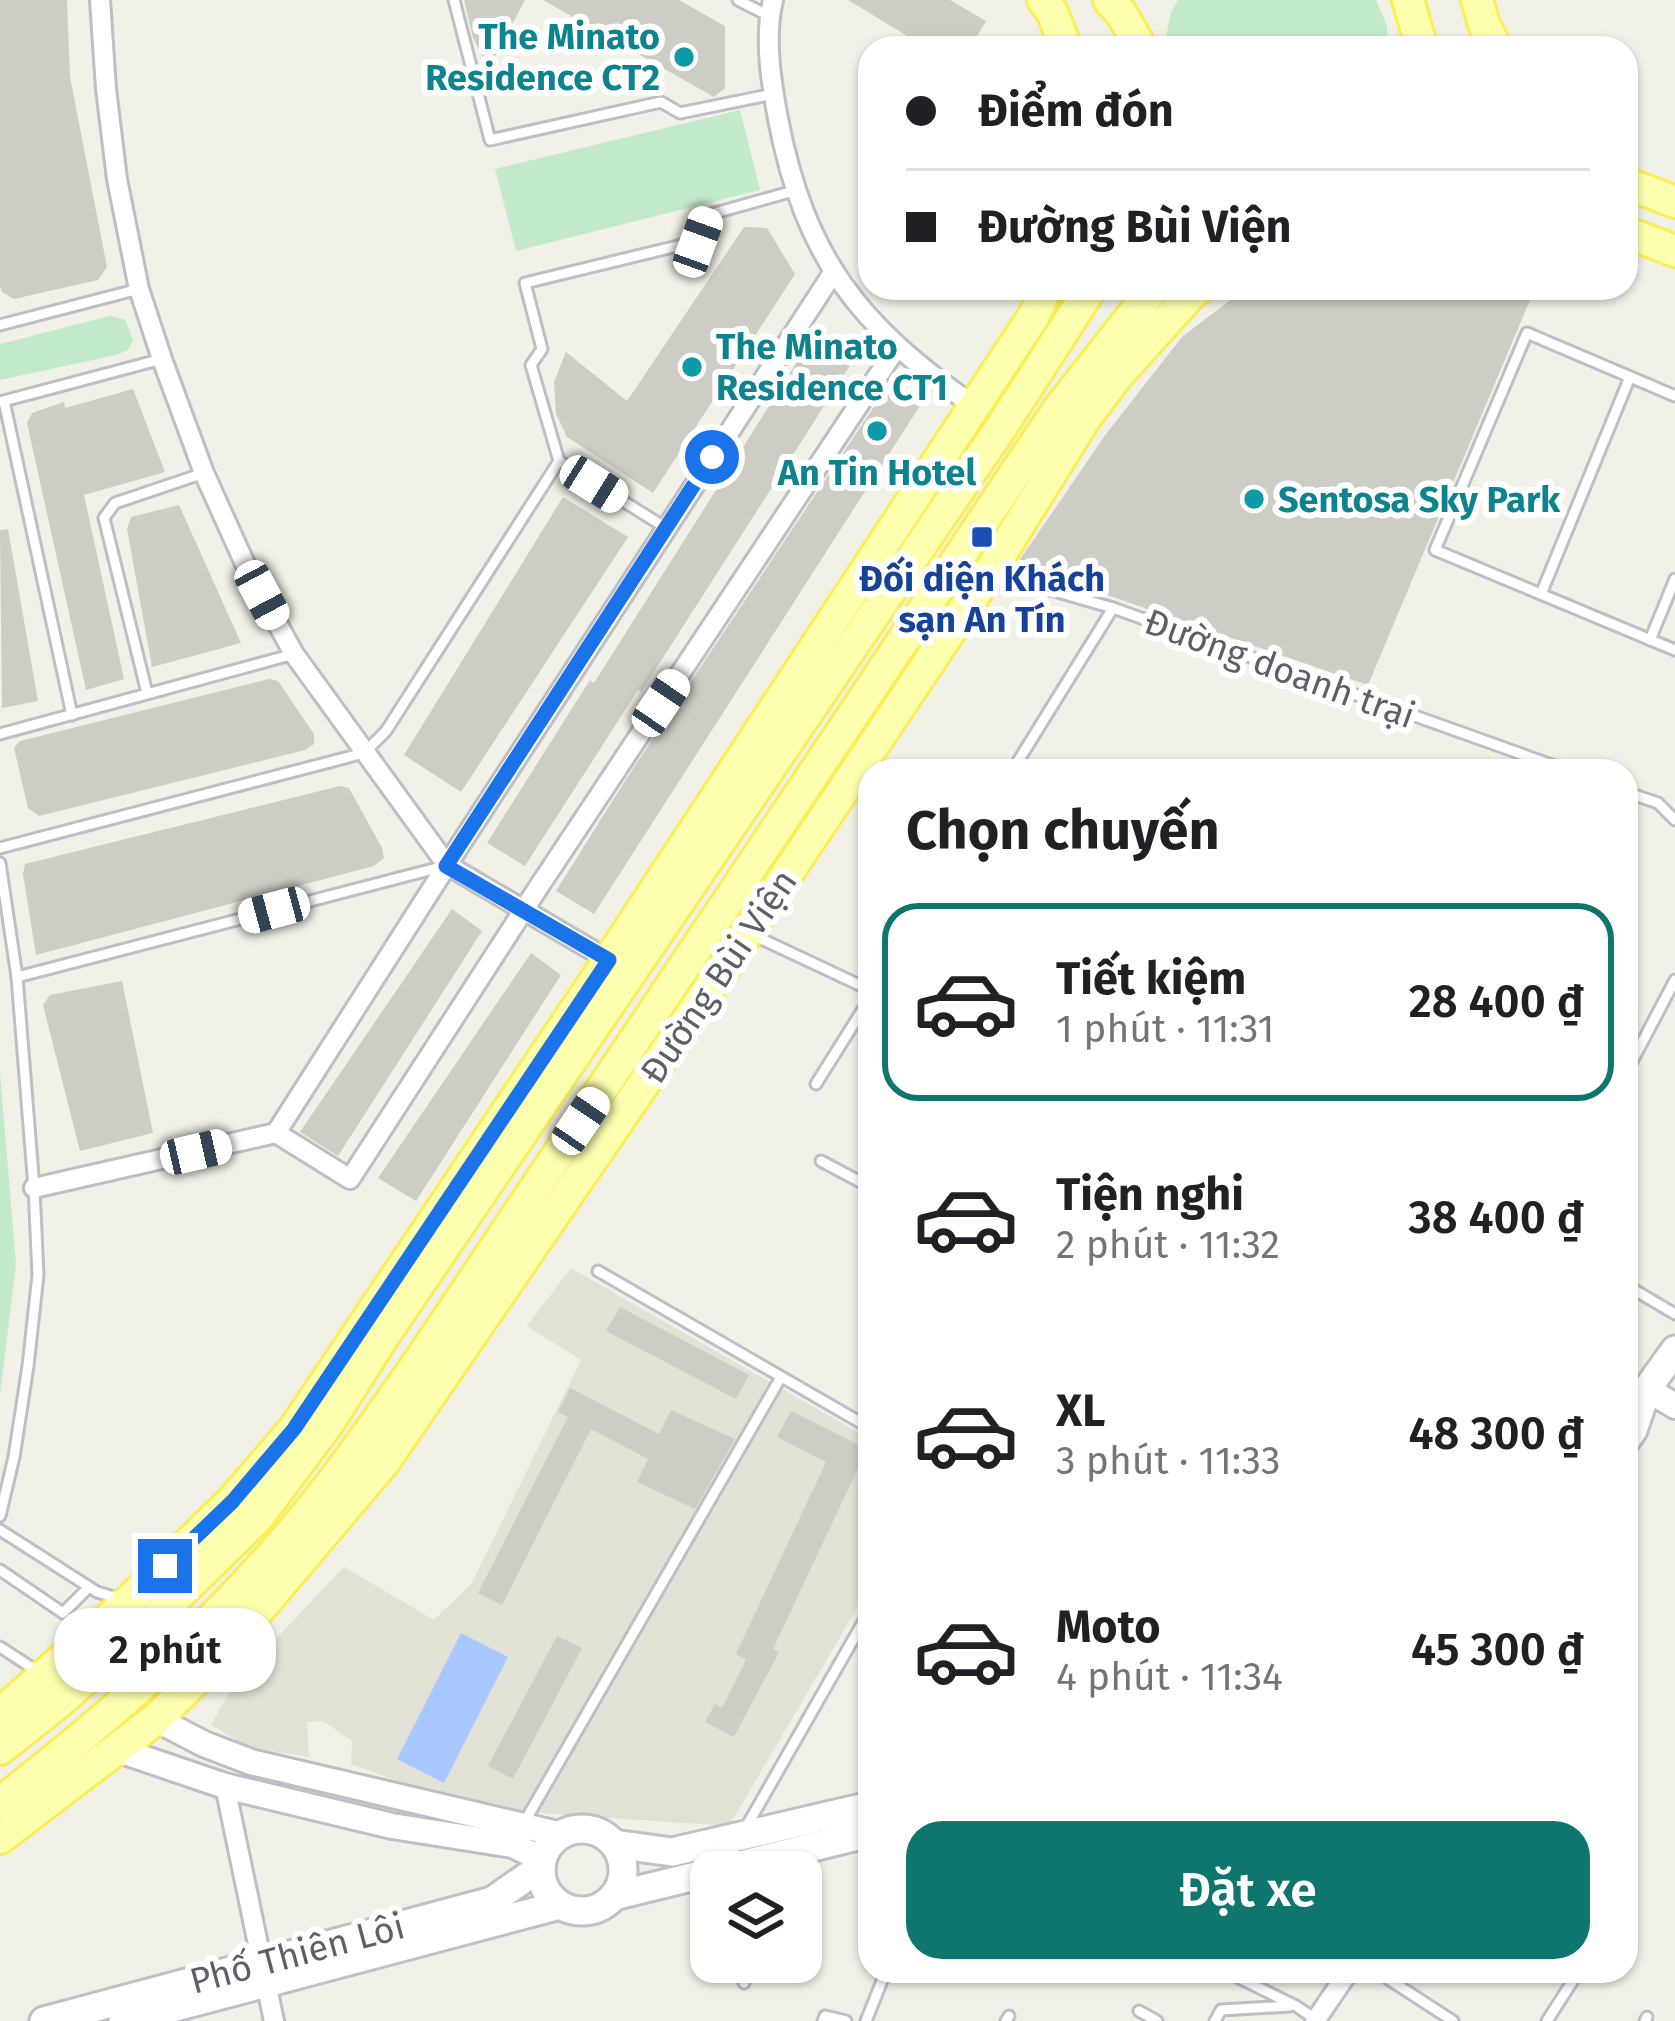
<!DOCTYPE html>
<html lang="vi">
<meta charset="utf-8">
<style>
:root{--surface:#fff;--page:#f2f2f2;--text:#202124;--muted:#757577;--line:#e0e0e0;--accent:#0f766e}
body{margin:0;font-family:"Fira Sans",sans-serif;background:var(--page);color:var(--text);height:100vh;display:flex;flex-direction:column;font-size:45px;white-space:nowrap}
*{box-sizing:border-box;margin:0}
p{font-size:39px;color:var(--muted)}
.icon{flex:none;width:66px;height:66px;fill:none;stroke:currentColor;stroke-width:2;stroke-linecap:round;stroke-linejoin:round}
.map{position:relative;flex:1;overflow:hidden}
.drawer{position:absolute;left:858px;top:759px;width:780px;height:1224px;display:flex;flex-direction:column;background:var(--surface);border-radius:36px;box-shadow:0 3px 9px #0004}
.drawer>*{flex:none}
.top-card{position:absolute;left:858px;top:36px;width:780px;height:264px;border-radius:36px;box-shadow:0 3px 9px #0004;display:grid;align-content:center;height:264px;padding:0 48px;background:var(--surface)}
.fabs{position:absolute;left:690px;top:1851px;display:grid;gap:24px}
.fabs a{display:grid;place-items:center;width:132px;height:132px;border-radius:24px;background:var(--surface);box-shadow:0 3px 9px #0004;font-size:60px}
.end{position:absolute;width:54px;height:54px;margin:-27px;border:15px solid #1a73e8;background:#fff;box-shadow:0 0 0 6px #fff}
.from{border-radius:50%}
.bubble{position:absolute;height:84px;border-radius:36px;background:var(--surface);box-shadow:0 3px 9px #0004;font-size:39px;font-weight:600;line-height:84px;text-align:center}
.car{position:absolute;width:36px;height:72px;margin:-36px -18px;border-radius:15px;box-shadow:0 0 9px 3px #0007;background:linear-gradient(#fff 24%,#345 0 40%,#fff 0 76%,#345 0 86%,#fff 0)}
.top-card b{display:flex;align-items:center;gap:42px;height:114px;font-size:45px}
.top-card b+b{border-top:3px solid var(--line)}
.top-card i{width:30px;height:30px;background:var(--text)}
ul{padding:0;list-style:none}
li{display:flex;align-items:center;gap:36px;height:198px;margin:0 24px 18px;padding:0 24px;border:6px solid transparent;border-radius:36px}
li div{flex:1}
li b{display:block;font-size:45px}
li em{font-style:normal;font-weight:600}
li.active{border-color:var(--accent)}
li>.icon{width:108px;height:108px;stroke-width:1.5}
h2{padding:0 48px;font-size:54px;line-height:144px}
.cta{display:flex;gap:24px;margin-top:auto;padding:24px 48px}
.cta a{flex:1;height:138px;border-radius:36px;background:var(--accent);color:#fff;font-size:48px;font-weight:600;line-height:138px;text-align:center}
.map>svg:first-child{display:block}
.education{fill:#e1e1d5}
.green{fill:#c2eaca}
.water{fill:#a9c8ff}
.building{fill:#cecdc5}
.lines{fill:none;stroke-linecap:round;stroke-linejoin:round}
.service-casing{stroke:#bebfc6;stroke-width:15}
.minor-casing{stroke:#bebfc6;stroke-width:24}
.tertiary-casing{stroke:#bebfc6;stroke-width:30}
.secondary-casing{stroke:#bfc0c8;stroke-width:33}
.primary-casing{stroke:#fcee55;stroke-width:36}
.service{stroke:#fff;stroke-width:9}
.minor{stroke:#fff;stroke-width:18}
.tertiary{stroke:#fff;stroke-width:24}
.secondary{stroke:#fff;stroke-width:27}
.primary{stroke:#fcffae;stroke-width:30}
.route{stroke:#1a73e8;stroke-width:15}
.culture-dot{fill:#0f9aa8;stroke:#fff;stroke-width:4.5}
.transit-dot{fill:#1a4fb4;stroke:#fff;stroke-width:4.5}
.labels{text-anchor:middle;stroke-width:12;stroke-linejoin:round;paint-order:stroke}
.culture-label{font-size:36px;font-weight:bold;fill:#0d838f;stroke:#fff;text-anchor:start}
.transit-label{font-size:36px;font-weight:bold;fill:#164399;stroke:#fff}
.street-label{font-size:36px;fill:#5e6068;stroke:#fff}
</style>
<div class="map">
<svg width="1675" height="2021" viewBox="0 0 1675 2021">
<rect width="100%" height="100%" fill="#f1f1e7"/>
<path class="education" d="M571,1268L870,1439V1586L729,1826L535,1813L430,1793L351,1764L352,1741L323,1721L307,1722L309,1757L248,1747L211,1725L236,1681L344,1567L434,1620L472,1583L581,1360L527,1326Z"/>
<g class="green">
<path d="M1178,0H1376L1387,26L1388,48H1164L1171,12Z"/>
<path d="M740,110L760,190L516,251L495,169Z"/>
<path d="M110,316L125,320L133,340L128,350L116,355L0,380V344Z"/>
<path d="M0,1073L16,1264L0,1395Z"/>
</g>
<path class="water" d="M461,1633L508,1657L444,1783L397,1759Z"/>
<g class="building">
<path d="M0,0H67L70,77L107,267L98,280L14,299L2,292L0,286Z"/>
<path d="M464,0H525L489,68L473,38Z"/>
<path d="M543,0H679L725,26V88L714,97Z"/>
<path d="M848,0H950L986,21L970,48H927Z"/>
<path d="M744,227L767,228L795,274L653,493L567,437L556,414L554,382L566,352L627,401Z"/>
<path d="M1246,288H1535L1368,685L1017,564L1106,434L1182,337Z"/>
<path d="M819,327L858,353L641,692L638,690L525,866L487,843L590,680L594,683Z"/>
<path d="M891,381L923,401L594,914L556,891L628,776Z"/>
<path d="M133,389L165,472L84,495L124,679L86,690L27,423L32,413L64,402L65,408Z"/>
<path d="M563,497L628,537L461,792L404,755Z"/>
<path d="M179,505L241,643L152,667L127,529L131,517Z"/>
<path d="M8,529L38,701L2,708L0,530Z"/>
<path d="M269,679L278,681L314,734V744L305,750L39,816L28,808L14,748L20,741Z"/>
<path d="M340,786L349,788L382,848L384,858L374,866L36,955L23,874L25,864Z"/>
<path d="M452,909L482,931L338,1156L300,1132Z"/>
<path d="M531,953L561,975L416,1201L378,1178Z"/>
<path d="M122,981L153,1133L80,1151L43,1005L50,995Z"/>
<path d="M620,1307L749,1375L736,1399L606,1331Z"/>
<path d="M570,1388L659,1434L671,1410L735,1439L695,1509L637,1482L648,1459L591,1429L502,1605L478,1593L568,1417L558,1412Z"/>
<path d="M791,1411L867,1449L773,1649L779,1652L734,1737L705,1722L715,1704L722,1708L746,1660L736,1654L826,1462L777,1437Z"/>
<path d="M557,1636L582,1648L513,1779L488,1766Z"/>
</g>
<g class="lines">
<defs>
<g id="service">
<path d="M454,0L490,140L661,102L680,113L773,94"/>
<path d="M738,0L769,16"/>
<path d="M0,325L139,289"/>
<path d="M1675,396L1527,333L1435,550L1675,650"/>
<path d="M4,401L72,715"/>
<path d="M0,402L162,359"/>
<path d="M559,461L531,365L542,349L525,283L698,241L708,215L797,190"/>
<path d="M995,574L1113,608L1569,771"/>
<path d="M1541,594L1630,377"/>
<path d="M1650,640L1675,579"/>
<path d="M147,693L104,518L115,503L204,473"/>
<path d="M0,734L294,654"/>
<path d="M1012,771L1113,608"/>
<path d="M1626,792L1658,803L1675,820"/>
<path d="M0,848L364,753L386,731L559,461L666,528"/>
<path d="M0,863L17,977L34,1188L38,1275L28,1366L14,1457L0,1516"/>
<path d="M755,936L870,990"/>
<path d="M17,977L441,867"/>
<path d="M1626,1073L1675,980"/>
<path d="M816,1084L870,998"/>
<path d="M821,1161L870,1187"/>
<path d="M598,1271L870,1428"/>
<path d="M1626,1285L1675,1314"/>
<path d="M0,1530L97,1592L121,1599"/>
<path d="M0,1570L63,1613L89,1587"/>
<path d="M0,1647L40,1673"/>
<path d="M525,1821L781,1377"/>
<path d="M745,1829L870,1610"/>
<path d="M1097,1971L1103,1975"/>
<path d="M1225,1971L1296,2006L1315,2019"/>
<path d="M1376,1971L1453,2021"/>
<path d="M744,1983L746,1962"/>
<path d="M1139,2011L1157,2021"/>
<path d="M823,2021L825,2016L846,2021"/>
<path d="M866,2021L886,1971"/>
<path d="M1006,2021L1009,2016"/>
<path d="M1215,2021L1221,2010L1290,2006"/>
<path d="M1547,2021L1579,1971"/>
<path d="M1645,2021L1647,2017"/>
</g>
<g id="minor">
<path d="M100,0L106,89L117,179L139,289L162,359L204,473L246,566L294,654L447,865L609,960"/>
<path d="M773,0C764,38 771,81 778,119C805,258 859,326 974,406"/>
<path d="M276,1133L350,1179L536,891L897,347"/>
<path d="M34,1188L276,1133L447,865L833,273"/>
<path d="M225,1786L274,2021"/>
<path d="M1315,2021L1349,1971"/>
</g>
<g id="tertiary">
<path d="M1647,1389L1675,1406"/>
<path d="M156,1719L204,1744L251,1762L562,1835"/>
<path d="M116,1749L225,1786L392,1826L513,1845L543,1860"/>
</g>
<g id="secondary">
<path d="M1626,1440L1633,1430L1647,1389L1675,1350"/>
<circle cx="582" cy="1870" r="41"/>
<path d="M614,1844L672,1852L870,1806"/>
<path d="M614,1896L870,1833"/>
<path d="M44,2021L492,1901L541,1867"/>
<path d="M123,2021L560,1905"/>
</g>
<g id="primary">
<path d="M1043,0L1052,12L1066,48"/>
<path d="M1109,0L1121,13L1139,44"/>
<path d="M1408,0L1420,41V48"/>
<path d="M1477,0L1484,24L1496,48"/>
<path d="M1626,183L1675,202"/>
<path d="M1626,232L1675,251"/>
<path d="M0,1714L132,1598L232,1501L294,1429L609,960L1033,317L1047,288"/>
<path d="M0,1749L58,1703L159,1614L258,1517L329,1422L385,1334L1004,423L1091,288"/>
<path d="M0,1803C102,1723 199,1640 284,1541C334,1484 378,1420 422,1357L1057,411L1154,288"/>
<path d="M0,1838L156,1719L218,1658L384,1462L748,932L989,573L1084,420L1117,376L1190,295L1199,288"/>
</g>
</defs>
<use href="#service" class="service-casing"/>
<use href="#minor" class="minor-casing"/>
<use href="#tertiary" class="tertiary-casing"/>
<use href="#secondary" class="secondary-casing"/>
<use href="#primary" class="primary-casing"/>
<use href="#service" class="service"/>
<use href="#minor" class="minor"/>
<use href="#tertiary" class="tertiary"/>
<use href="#secondary" class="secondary"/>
<use href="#primary" class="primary"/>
</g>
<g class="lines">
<path class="route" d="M165,1566L232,1502L294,1429L609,960L446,866L712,457"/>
</g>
<g class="culture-dot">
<circle cx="684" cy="57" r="12"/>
<circle cx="692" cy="367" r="12"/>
<circle cx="877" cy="431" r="12"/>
<circle cx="1254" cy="499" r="12"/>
</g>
<rect class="transit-dot" x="970" y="525" width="24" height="24" rx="6"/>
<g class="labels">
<g class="culture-label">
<text x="660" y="49" text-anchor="end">The Minato<tspan x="660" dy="41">Residence CT2</tspan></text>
<text x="716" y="359">The Minato<tspan x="716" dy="41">Residence CT1</tspan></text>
<text x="877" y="485" text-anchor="middle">An Tin Hotel</text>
<text x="1278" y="512">Sentosa Sky Park</text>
</g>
<g class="transit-label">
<text x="982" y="591">Đối diện Khách<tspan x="982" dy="41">sạn An Tín</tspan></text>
</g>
<g class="street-label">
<text transform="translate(1280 668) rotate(20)" y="13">Đường doanh trại</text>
<text transform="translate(718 976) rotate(-56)" y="13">Đường Bùi Viện</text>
<text transform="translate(297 1953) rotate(-15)" y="13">Phố Thiên Lôi</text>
</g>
</g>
</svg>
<div class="fabs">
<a><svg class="icon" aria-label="layers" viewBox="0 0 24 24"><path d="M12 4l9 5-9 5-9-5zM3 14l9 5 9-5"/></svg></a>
</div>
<i class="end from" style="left:712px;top:457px"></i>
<i class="end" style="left:165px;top:1566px"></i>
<div class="bubble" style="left:54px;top:1608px;width:222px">2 phút</div>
<i class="car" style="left:698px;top:242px;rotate:20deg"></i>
<i class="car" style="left:594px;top:484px;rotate:122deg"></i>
<i class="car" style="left:262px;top:595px;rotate:152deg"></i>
<i class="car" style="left:661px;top:703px;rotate:34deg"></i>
<i class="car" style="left:274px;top:910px;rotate:255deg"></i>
<i class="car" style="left:581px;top:1121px;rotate:34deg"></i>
<i class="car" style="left:196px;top:1152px;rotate:77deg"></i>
<div class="top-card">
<b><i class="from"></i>Điểm đón</b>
<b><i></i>Đường Bùi Viện</b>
</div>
<section class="drawer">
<h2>Chọn chuyến</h2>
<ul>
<li class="active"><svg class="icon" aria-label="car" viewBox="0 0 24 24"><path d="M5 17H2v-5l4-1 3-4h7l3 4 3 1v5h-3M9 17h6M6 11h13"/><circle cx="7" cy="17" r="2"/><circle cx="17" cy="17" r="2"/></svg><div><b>Tiết kiệm</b><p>1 phút · 11:31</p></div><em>28 400 ₫</em></li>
<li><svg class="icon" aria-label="car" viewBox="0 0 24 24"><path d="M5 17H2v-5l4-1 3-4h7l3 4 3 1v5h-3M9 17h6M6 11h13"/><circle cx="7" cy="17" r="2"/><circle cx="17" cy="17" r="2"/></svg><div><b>Tiện nghi</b><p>2 phút · 11:32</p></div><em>38 400 ₫</em></li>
<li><svg class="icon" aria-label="car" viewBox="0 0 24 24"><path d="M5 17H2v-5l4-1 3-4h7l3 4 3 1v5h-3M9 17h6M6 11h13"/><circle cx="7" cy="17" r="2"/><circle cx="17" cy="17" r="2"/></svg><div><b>XL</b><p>3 phút · 11:33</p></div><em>48 300 ₫</em></li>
<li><svg class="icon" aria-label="car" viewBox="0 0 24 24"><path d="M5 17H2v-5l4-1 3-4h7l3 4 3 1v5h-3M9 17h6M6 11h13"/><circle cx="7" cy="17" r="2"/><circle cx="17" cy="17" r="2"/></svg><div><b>Moto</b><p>4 phút · 11:34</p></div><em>45 300 ₫</em></li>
</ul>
<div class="cta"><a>Đặt xe</a></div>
</section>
</div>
